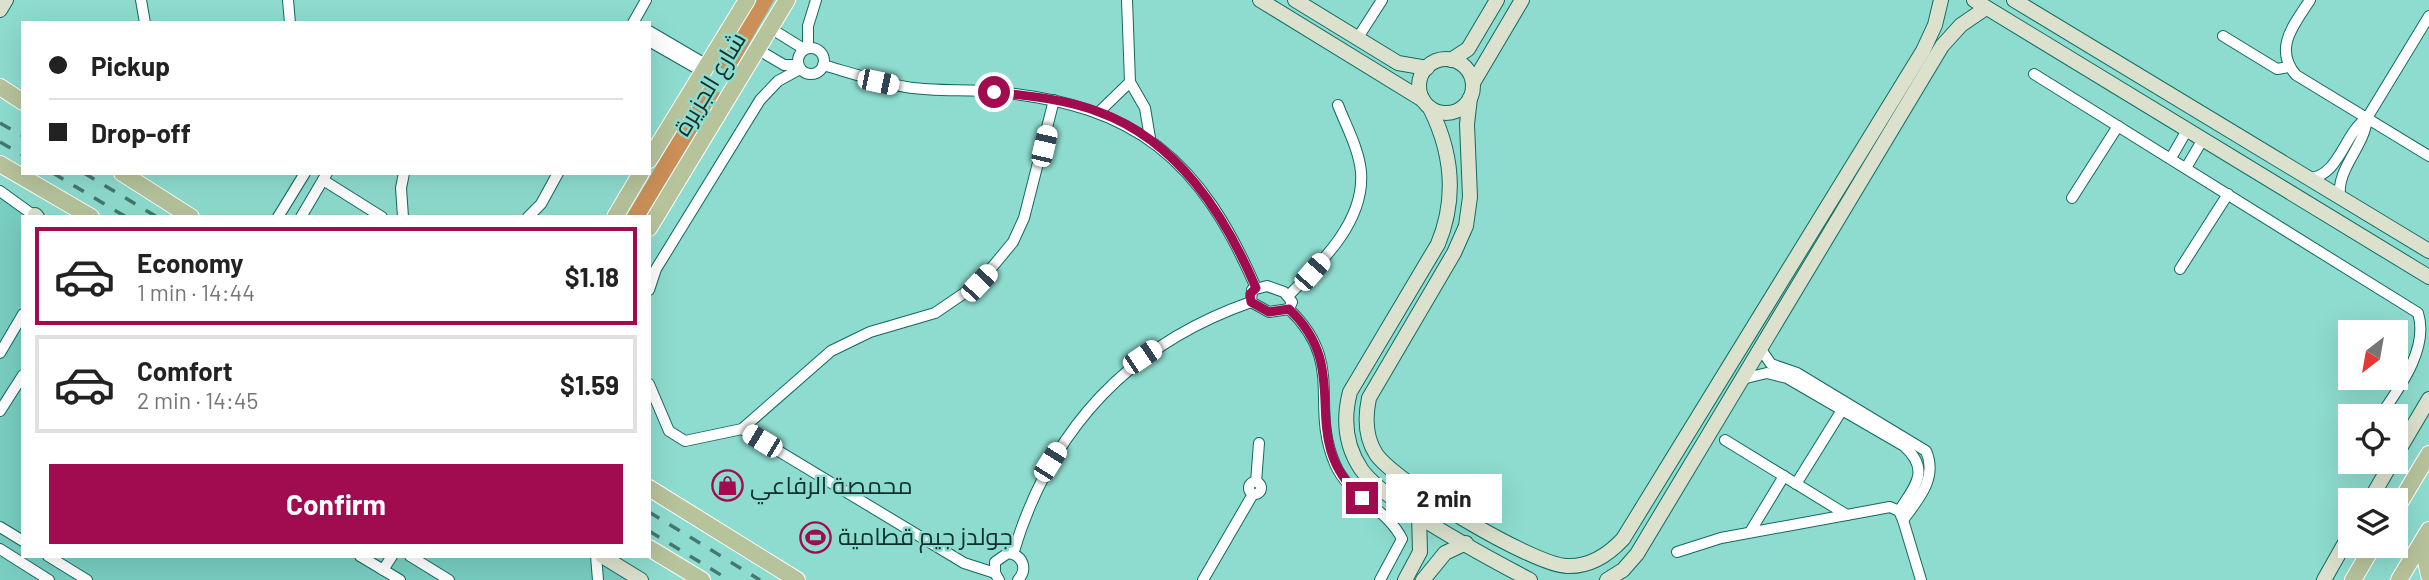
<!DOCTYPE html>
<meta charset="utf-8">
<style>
:root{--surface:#fff;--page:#f2f2f2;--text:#222;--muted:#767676;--line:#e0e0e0;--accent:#a10c50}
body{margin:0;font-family:Barlow,Cairo,sans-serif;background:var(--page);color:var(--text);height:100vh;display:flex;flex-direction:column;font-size:26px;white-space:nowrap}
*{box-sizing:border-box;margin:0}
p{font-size:23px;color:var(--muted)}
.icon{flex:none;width:38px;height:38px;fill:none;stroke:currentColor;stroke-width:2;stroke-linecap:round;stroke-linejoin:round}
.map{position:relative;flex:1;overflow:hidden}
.sheet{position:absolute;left:21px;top:215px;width:630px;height:343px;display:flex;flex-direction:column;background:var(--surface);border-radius:0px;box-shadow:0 7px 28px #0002}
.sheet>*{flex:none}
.guide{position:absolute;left:21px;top:21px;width:630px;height:154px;border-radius:0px;box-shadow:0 7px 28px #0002;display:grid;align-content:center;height:154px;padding:0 28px;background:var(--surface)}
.needle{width:46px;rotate:211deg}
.controls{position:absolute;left:2338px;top:320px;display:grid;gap:14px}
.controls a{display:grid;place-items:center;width:70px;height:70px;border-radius:0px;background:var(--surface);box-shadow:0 7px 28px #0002;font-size:35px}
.end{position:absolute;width:32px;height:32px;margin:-16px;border:9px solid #a10c50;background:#fff;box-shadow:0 0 0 4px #fff}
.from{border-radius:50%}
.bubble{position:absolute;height:49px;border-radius:0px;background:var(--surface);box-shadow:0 7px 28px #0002;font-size:23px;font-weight:700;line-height:49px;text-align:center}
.car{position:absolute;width:21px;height:42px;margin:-21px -10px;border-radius:9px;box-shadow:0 0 5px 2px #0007;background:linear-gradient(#fff 24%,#345 0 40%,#fff 0 76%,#345 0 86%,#fff 0)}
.guide b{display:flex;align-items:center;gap:24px;height:66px;font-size:26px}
.guide b+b{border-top:2px solid var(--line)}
.guide i{width:18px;height:18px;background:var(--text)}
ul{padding:12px 0 0;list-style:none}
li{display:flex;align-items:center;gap:21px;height:98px;margin:0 14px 10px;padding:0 14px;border:4px solid var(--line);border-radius:0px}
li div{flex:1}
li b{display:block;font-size:26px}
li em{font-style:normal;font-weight:700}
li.active{border-color:var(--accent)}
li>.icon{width:63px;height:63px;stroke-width:1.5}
.action{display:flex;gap:14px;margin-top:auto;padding:14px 28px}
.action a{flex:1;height:80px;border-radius:0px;background:var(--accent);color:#fff;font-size:28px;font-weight:700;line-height:80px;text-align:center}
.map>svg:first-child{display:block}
.built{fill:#78cec1}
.green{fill:#cb8f57}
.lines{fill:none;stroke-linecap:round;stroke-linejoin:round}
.street-casing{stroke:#136a5f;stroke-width:12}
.secondary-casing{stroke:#136a5f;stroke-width:16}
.primary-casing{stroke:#fff;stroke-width:18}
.street{stroke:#fff;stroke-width:10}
.secondary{stroke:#dbe1cd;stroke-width:14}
.primary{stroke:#b7c39b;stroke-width:16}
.rail{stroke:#447870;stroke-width:3.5;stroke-dasharray:12 12;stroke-linecap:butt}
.route{stroke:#a10c50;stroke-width:9}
.labels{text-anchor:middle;stroke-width:5;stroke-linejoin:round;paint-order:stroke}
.street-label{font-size:24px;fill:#0f312c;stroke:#8edccf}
.poi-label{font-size:24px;fill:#0f312c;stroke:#8edccf;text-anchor:start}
</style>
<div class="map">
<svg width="2429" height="580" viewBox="0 0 2429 580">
<rect width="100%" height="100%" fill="#8edccf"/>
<path class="built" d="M0,196L35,217H23V556H592L630,580H0Z"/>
<g class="green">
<path d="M757,0H774L732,74L716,65Z"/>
<path d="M705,84L720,93L645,217H626Z"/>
</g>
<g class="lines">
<defs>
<g id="street">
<path d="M141,0L145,23"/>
<path d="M288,0L290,23"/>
<path d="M1127,0L1130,82L1145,108L1150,138"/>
<path d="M2310,0C2294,25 2273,48 2296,75L2429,156"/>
<path d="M633,23L646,0"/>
<path d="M770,28L804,49"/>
<path d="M649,31L707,65"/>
<path d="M2223,36L2277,69L2289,67"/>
<path d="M1357,39L1382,0"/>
<path d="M649,41L703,72"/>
<circle cx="811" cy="61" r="13"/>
<path d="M808,48V26L816,0"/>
<path d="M757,49L784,65H798"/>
<path d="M823,65C851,73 878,82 906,87C936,92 966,89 997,92C1137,105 1201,160 1256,288"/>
<path d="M2034,74L2418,313C2429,348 2400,387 2380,416"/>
<path d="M1099,112L1130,82"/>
<path d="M2171,158L2187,130"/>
<path d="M2186,168L2203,139"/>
<path d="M2309,178C2339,177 2344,133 2367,118L2429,16"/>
<path d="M323,180L382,217"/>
<path d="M0,191L36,217"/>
<path d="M2072,198L2118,126"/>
<path d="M2340,198C2336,168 2365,147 2367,118"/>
<path d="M278,217L305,173"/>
<path d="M301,217L327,173"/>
<path d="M403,217L401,188L404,173"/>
<path d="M528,217L541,204L558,173"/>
<path d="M2180,269L2228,194"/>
<path d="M1267,286L1284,292L1292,302L1289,309L1269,312L1251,302L1252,290Z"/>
<path d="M649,290L656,269L760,100L778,81L800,69"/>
<path d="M1288,296C1320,264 1365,222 1361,172C1359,149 1346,126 1338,105"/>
<path d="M1289,309C1346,364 1309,403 1335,464C1349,497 1387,508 1402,539L1380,580"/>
<path d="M1760,348L1771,364L1797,373L1926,451C1938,478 1918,500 1903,520"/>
<path d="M0,353L23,314"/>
<path d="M1742,379L1767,373L1787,378L1904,446C1931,470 1915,486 1899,511"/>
<path d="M649,384L669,431L685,441L742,429L831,351L870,332L935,313L979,283L1013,242L1024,218L1054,100"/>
<path d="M0,411L23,375"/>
<path d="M742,429L964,563L995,573"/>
<path d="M1725,440L1847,515"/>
<circle cx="1255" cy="488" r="6"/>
<path d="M1256,482L1259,443"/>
<path d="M1796,484L1842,410"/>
<path d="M0,527L23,541"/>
<path d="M1750,532L1784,476"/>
<path d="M0,549L49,580"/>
<path d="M1677,552L1721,538L1890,507L1899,511L1903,520L1921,580"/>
<path d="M1013,554C1050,429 1128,345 1251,302"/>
<path d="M48,556L87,580"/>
<path d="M360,556L400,580"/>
<path d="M410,556L449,580"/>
<path d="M596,556L598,580"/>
<path d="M383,570L392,556"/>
<path d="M999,580L995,573V562L1008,553C1023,555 1028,569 1018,580"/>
<path d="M1203,580L1253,494"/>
</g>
<g id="secondary">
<path d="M1260,0L1423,100"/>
<path d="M1295,0L1398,63L1427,68"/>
<path d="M1974,0L2429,277"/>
<path d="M2014,0L2429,251"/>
<path d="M0,10L6,0"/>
<circle cx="1446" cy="86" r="27"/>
<path d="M1451,60L1468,49L1497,0"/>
<path d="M1473,83L1522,0"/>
<path d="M1470,98L1467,124L1470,197L1466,226L1454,253L1369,398C1365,417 1365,437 1376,454C1396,483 1533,565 1567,566C1590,567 1608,555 1623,539L1923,51L1935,25L1941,0"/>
<path d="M1430,108C1452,152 1457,198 1438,244L1350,392C1343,419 1345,445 1361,469C1385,503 1490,559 1530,580"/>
<path d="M35,215L37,217"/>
<path d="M2396,455L2429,399"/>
<path d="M2370,500L2392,462"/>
<path d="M602,556L641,580"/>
<path d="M1405,580L1420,552L1419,514"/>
<path d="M1423,580L1445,553L1466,543"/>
<path d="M1607,580L1623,570L1637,554L1942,46L1961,25L1986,8"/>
<path d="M2324,580L2350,534"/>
</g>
<g id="primary">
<path d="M0,87L23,102"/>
<path d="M649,160L747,0"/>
<path d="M0,164L91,217"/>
<path d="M122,173L191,217"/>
<path d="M615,217L641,173"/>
<path d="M649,228L787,0"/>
<path d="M649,488L797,580"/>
<path d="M2396,509L2429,454"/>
<path d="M2422,542L2429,575"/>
<path d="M649,548L702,580"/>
<path d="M2353,580L2373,546"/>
<path d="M2399,580L2429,530"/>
</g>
</defs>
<use href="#street" class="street-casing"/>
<use href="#secondary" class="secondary-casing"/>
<use href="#primary" class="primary-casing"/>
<use href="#street" class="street"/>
<use href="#secondary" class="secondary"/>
<use href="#primary" class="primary"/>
<g class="rail">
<path d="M0,123L23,136"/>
<path d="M0,142L23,155"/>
<path d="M53,173L126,217"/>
<path d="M84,173L157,217"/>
<path d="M649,512L760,580"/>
<path d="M649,531L729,580"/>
</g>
</g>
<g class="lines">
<path class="route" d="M994,92C1029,96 1066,99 1099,112C1178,141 1225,215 1256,288L1250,294L1251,302L1269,312L1289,309C1357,373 1293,436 1362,498"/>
</g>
<defs>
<symbol id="shop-ring" viewBox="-11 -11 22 22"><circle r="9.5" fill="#8edccf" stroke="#a10c50" stroke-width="1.5"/><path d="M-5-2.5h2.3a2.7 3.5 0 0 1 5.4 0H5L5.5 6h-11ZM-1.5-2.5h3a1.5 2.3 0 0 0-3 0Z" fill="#a10c50"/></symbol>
<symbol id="stadium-ring" viewBox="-11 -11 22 22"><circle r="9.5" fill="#8edccf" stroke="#a10c50" stroke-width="1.5"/><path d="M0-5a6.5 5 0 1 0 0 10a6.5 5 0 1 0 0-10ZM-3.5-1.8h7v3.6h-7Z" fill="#a10c50"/></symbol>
</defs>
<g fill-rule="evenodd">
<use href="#shop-ring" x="710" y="468" width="35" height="35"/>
<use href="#stadium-ring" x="798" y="520" width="35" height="35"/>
</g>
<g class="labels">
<g class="street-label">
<text transform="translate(710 84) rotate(-59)" y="8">شارع الجزيرة</text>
</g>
<g class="poi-label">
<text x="750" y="494">محمصة الرفاعي</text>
<text x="838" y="545">جولدز جيم قطامية</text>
</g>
</g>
</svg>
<div class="controls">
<a><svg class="needle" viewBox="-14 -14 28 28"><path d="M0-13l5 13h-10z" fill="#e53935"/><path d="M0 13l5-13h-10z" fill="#767676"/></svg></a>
<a><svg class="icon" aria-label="locate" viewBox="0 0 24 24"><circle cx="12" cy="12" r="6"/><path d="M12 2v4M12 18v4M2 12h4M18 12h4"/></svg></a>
<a><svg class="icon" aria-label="layers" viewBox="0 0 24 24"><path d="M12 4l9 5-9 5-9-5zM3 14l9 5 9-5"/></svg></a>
</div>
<i class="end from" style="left:994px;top:92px"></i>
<i class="end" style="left:1362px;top:498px"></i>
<div class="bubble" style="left:1386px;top:474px;width:116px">2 min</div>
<i class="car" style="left:878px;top:82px;rotate:102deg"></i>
<i class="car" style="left:1044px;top:146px;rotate:13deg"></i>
<i class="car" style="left:1312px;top:272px;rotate:41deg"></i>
<i class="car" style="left:979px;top:283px;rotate:43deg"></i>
<i class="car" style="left:1142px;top:357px;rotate:56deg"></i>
<i class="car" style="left:762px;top:441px;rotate:301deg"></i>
<i class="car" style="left:1050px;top:462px;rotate:32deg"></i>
<div class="guide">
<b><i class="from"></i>Pickup</b>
<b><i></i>Drop-off</b>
</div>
<section class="sheet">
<ul>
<li class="active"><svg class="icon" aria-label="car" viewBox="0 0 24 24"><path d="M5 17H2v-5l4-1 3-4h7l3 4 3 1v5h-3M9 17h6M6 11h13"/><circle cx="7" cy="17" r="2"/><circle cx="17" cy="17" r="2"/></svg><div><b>Economy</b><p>1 min · 14:44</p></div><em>$1.18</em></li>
<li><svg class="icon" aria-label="car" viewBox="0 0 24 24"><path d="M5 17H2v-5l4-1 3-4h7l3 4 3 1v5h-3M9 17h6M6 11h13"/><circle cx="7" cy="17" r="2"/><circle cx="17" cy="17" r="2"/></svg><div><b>Comfort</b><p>2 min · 14:45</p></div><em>$1.59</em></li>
</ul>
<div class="action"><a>Confirm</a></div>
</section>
</div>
